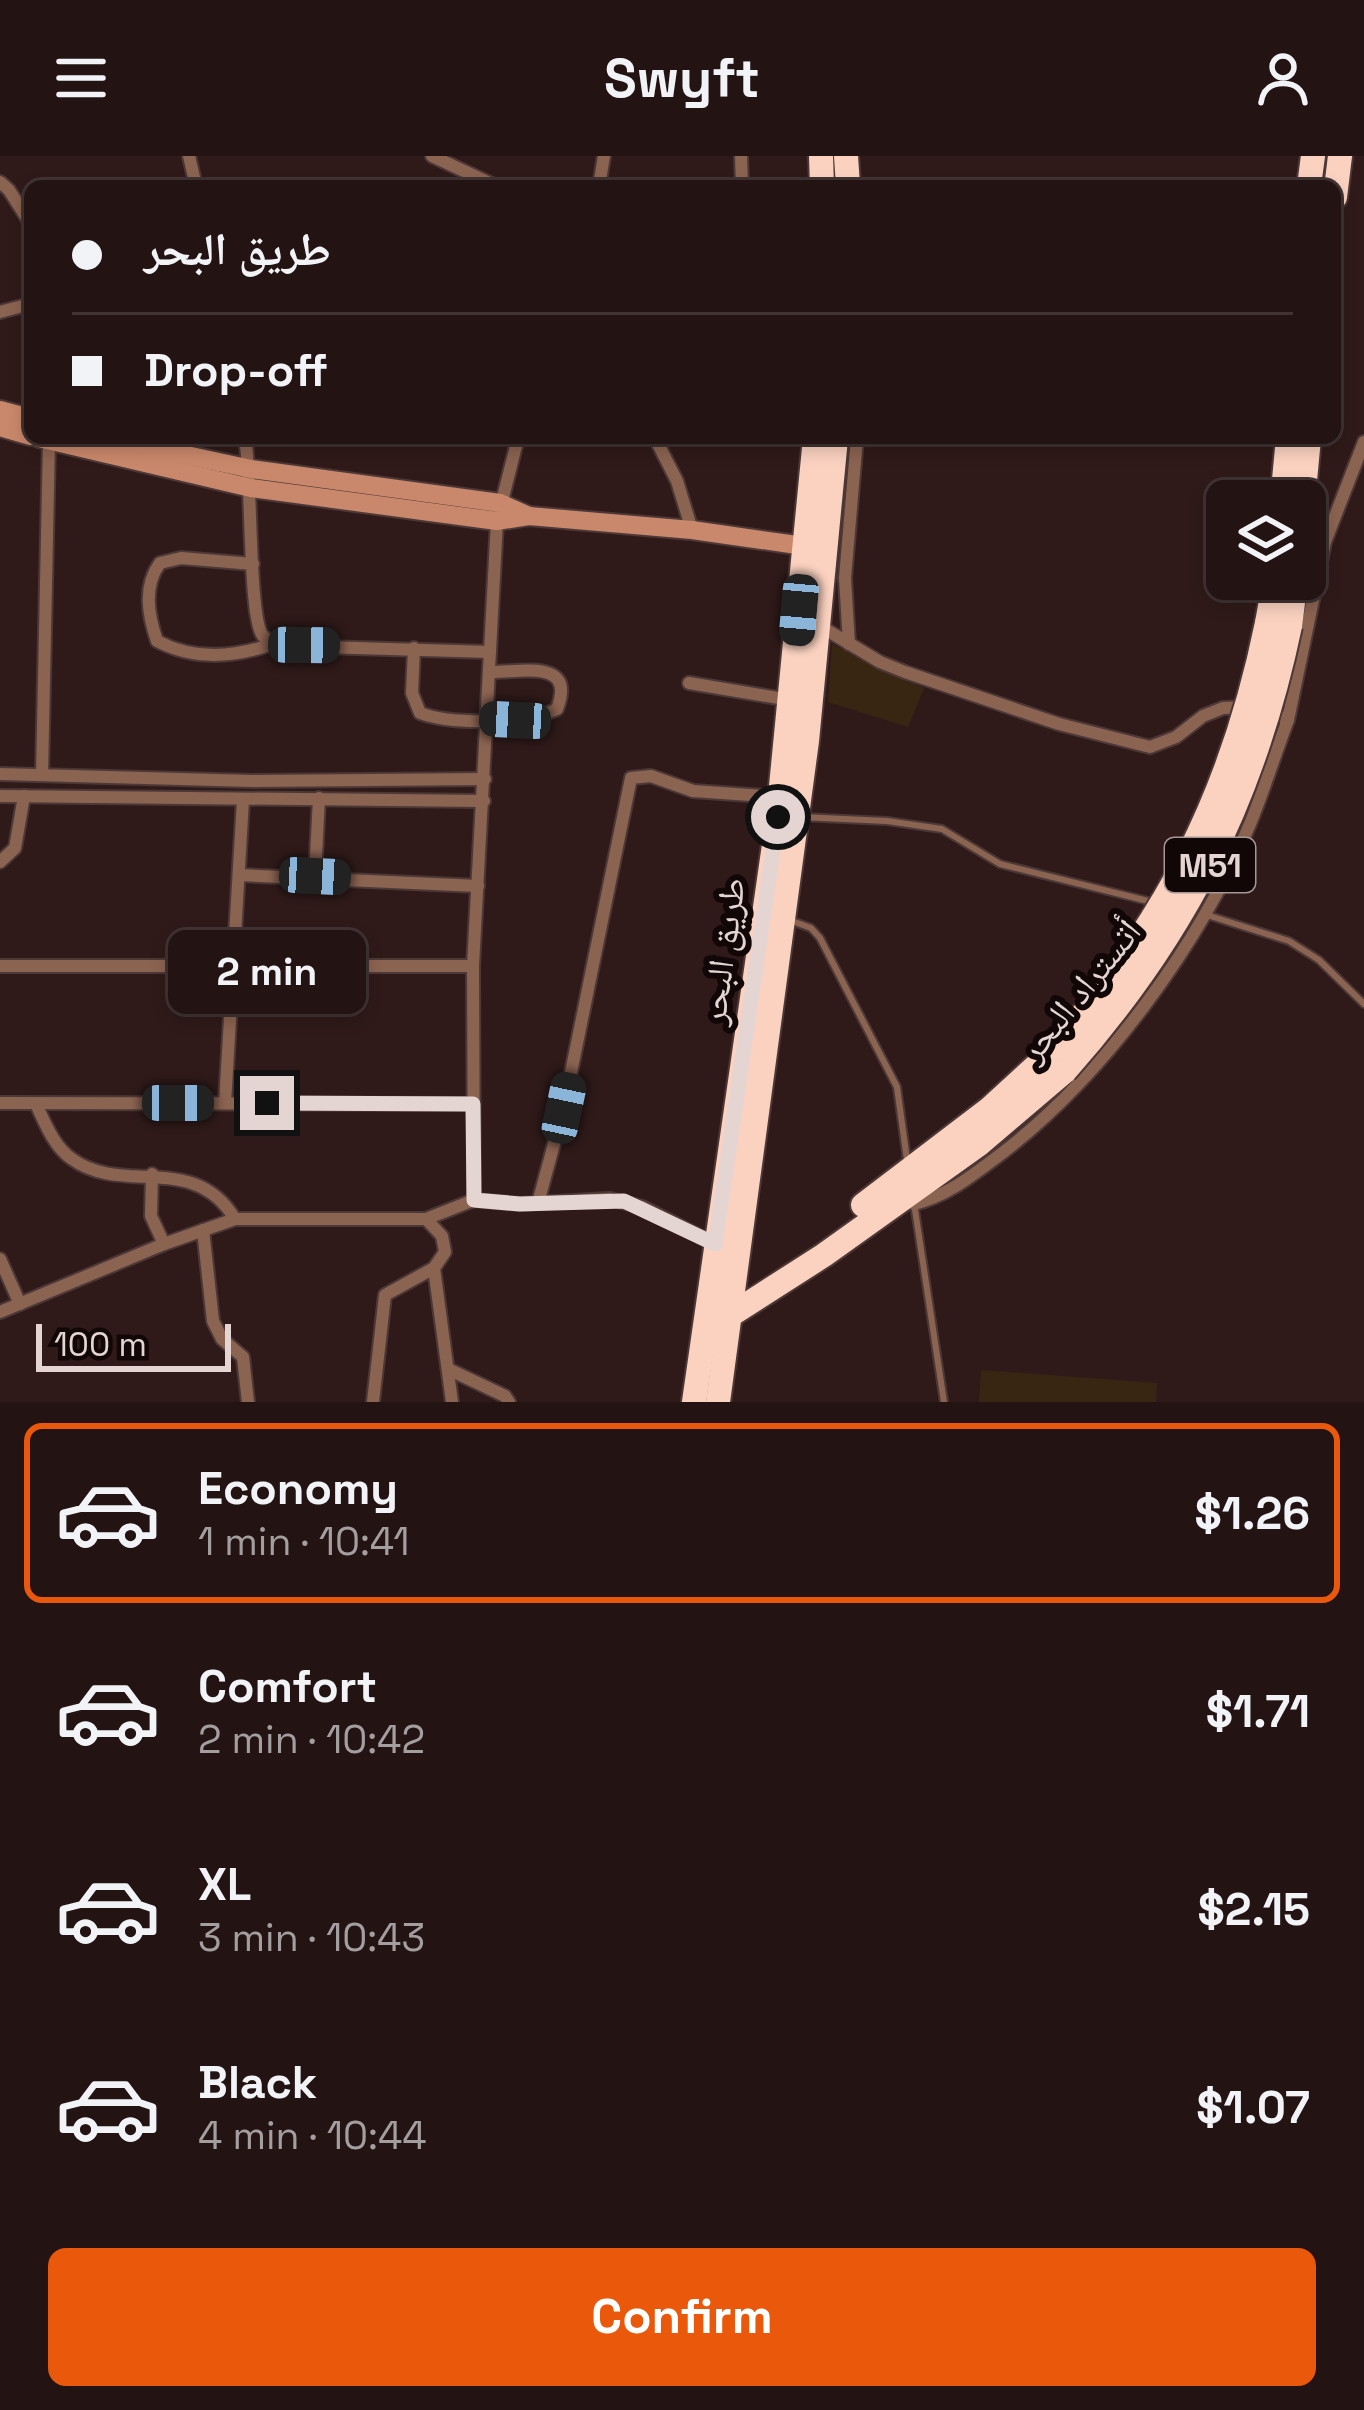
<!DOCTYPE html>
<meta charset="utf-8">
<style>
:root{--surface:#231413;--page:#2b1d1c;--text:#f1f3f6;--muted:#a39ea0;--line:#403333;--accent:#ea580c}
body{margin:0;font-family:"Space Grotesk","Noto Naskh Arabic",sans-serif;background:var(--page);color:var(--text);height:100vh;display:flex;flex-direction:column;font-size:45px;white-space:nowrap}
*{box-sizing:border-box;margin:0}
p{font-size:39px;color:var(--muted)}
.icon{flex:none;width:66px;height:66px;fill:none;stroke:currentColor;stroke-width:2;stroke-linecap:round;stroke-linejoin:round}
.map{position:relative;height:1246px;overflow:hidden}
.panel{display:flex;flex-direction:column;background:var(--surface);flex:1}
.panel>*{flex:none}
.top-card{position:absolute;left:24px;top:24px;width:1317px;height:264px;border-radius:18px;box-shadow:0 6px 18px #0003,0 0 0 3px var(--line);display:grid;align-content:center;height:264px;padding:0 48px;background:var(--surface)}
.controls{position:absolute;left:1206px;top:324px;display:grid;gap:24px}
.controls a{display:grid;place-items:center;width:120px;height:120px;border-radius:18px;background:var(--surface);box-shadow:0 6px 18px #0003,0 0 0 3px var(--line);font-size:60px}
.scale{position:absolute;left:36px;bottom:30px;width:195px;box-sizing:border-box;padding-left:12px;border:6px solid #e4d5d3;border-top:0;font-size:33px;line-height:42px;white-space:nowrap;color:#e4d5d3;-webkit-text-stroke:9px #110707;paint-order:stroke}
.end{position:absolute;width:54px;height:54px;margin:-27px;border:15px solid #e4d5d3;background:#111;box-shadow:0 0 0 6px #111}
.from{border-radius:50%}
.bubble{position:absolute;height:84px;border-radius:18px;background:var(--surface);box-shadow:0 6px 18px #0003,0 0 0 3px var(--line);font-size:39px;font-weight:800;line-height:84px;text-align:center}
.car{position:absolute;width:36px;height:72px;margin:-36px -18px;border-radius:15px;box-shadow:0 0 9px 3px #0007;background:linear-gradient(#222 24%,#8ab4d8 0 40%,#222 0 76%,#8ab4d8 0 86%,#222 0)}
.top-card b{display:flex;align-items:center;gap:42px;height:114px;font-size:45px}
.top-card b+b{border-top:3px solid var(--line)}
.top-card i{width:30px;height:30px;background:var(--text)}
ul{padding:21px 0 0;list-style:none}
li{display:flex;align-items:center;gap:36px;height:180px;margin:0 24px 18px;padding:0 24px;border:6px solid transparent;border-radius:18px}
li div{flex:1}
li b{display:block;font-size:45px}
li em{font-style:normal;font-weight:800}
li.selected{border-color:var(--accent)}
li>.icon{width:108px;height:108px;stroke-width:1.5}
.primary-button{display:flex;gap:24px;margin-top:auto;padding:24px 48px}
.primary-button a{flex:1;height:138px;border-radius:18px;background:var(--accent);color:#fff;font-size:48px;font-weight:800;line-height:138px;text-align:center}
header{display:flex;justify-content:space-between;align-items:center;height:156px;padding:0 48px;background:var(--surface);font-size:54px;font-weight:800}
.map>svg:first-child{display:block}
.green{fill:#392612}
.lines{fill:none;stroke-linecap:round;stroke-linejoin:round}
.lane-casing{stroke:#4c3837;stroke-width:10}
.street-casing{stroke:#4c3837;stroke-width:16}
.secondary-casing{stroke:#4c3837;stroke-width:22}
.highway-casing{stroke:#4c3837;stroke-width:28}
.lane{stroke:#8b6351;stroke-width:6}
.street{stroke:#8b6351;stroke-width:12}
.secondary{stroke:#c9886b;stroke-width:18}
.highway{stroke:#fbd2c0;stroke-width:24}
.highway-bridge-casing{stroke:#4c3837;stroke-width:28;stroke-linecap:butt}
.highway-bridge{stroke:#fbd2c0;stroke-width:24}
.route{stroke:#e4d5d3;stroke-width:15}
.labels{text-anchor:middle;stroke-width:12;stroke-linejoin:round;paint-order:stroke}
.shield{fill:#110707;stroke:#a59796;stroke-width:3}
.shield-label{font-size:33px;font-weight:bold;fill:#e4d5d3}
.street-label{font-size:36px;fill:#e4d5d3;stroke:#110707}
</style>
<header><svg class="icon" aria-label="menu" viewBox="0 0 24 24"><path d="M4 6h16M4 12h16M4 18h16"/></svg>Swyft<svg class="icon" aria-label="person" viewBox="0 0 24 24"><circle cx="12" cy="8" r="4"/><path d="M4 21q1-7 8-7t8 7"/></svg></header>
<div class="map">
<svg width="1364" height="1246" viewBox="0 0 1364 1246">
<rect width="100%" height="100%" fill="#2f1a19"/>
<g class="green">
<path d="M832,488L924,532L908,571L828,546Z"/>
<path d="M981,1214L1157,1227L1156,1246H979Z"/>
</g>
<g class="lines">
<defs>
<g id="lane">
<path d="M801,661L887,665L942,673L1000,708L1156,747"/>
<path d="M1204,758L1289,785L1319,804L1364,848"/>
<path d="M792,765L811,772L820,782L897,931L907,1004"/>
<path d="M914,1047L944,1246"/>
</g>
<g id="street">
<path d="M189,0L196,30"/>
<path d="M432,0L496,30"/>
<path d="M741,0L742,30"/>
<path d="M0,26L9,34L30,67"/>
<path d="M599,30L604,0"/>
<path d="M0,156L30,148"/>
<path d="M245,282C252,317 248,463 263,480C270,487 280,488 289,490L490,496"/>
<path d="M655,282L677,325L692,374"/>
<path d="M253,408L181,402L160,407C143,430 148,459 157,485C195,505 237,501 275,487"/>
<path d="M820,470L880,506L905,516L1059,568L1150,591L1176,581L1203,560L1223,552L1247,551"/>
<path d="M849,488L845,422L857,282"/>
<path d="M414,492L412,537L420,557C452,569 527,568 557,553C577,501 518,517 490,516"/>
<path d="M689,527L790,544"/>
<path d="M1266,555L1288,564L1325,386L1364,286"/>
<path d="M0,618L252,625L485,623"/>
<path d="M42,619L49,285"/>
<path d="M0,640L484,645"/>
<path d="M0,706L15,692L24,640"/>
<path d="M239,719L478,730"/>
<path d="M315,720L319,642"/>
<path d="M0,810H473"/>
<path d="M0,947L473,948"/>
<path d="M225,947L243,644"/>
<path d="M36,948C45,967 54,991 72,1003C123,1040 194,995 235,1063"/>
<path d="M152,1018L151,1060L164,1088"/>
<path d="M474,1044L473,810L497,365L518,282"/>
<path d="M538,1047L564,951L631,622L651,620L693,635L779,641"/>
<path d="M914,1048C948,1040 974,1018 1001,998C1104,919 1200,788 1250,668C1264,634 1275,598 1288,564"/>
<path d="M203,1074L213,1165L222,1183L243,1201L248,1246"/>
<path d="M0,1103L20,1148"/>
<path d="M434,1112L452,1246"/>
<path d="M0,1156L164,1088L235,1063H426L474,1044L520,1048L610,1043L642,1051L715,1088"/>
<path d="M448,1213L505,1240L509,1246"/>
<path d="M373,1246L385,1139L434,1112L445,1096L442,1080L426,1063"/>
</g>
<g id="secondary">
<path d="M0,254L30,262"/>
<path d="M0,271L30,280"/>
<path d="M39,282L251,332L497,365L529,360L692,374L804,390"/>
<path d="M108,282L251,313L500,347L529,360"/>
</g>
<g id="highway">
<path d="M821,0L822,30"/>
<path d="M846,0L848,30"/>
<path d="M1309,30L1313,0"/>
<path d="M1335,41L1340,0"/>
<path d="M1282,345L1288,282"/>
<path d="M1303,345L1309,282"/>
<path d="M1267,467L1275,423"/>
<path d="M1290,470L1296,423"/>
<path d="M863,1049L989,953L1047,900"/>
<path d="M729,1160L824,1099L978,989L1065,915"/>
<path d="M694,1246L778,661L815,282"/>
<path d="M718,1246L807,585L836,282"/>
</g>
</defs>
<use href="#lane" class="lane-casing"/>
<use href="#street" class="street-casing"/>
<use href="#secondary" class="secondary-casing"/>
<use href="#highway" class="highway-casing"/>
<use href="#lane" class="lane"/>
<use href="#street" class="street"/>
<use href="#secondary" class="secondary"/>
<use href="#highway" class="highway"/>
<defs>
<g id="highway-bridge">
<path d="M1047,900C1165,770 1232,639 1267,467"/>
<path d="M1065,915C1184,781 1253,646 1290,470"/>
</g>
</defs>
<use href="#highway-bridge" class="highway-bridge-casing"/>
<use href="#highway-bridge" class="highway-bridge"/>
</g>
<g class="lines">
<path class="route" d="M267,947L473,948L474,1044L520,1048L624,1045L715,1088L778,661"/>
</g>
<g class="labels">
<rect class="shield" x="1165" y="682" width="90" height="54" rx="9"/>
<g class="shield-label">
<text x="1210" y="721">M51</text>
</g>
<g class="street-label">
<text transform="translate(722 795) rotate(-82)" y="13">طريق البحر</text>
<text transform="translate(1079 834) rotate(-51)" y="13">أتستراد البحر</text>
</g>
</g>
</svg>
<div class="controls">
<a><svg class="icon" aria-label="layers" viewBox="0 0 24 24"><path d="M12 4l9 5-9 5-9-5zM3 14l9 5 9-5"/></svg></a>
</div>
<div class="scale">100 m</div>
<i class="end from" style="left:778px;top:661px"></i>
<i class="end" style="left:267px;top:947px"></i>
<div class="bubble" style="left:168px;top:774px;width:198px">2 min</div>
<i class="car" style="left:799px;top:454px;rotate:185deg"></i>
<i class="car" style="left:304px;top:489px;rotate:91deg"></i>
<i class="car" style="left:515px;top:564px;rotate:273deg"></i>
<i class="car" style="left:315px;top:720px;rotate:93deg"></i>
<i class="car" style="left:178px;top:947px;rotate:90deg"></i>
<i class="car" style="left:564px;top:952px;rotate:12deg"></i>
<div class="top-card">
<b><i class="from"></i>طريق البحر</b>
<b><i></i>Drop-off</b>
</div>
</div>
<section class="panel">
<ul>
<li class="selected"><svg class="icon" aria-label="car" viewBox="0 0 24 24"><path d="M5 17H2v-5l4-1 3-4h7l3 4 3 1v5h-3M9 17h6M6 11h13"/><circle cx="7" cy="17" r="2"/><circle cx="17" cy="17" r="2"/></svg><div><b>Economy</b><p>1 min · 10:41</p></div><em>$1.26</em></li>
<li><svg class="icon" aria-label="car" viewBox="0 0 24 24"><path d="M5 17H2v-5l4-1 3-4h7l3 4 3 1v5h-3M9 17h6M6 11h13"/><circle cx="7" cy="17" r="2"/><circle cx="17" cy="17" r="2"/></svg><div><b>Comfort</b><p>2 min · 10:42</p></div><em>$1.71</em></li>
<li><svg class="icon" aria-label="car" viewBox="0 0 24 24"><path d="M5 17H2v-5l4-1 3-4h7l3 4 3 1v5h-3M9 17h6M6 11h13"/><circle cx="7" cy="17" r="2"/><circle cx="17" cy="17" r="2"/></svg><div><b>XL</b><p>3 min · 10:43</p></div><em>$2.15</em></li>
<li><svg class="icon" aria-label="car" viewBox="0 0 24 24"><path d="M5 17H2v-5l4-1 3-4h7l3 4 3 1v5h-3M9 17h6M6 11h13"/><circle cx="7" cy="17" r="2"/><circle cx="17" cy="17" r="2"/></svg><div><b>Black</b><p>4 min · 10:44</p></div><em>$1.07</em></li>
</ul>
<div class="primary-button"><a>Confirm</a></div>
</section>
